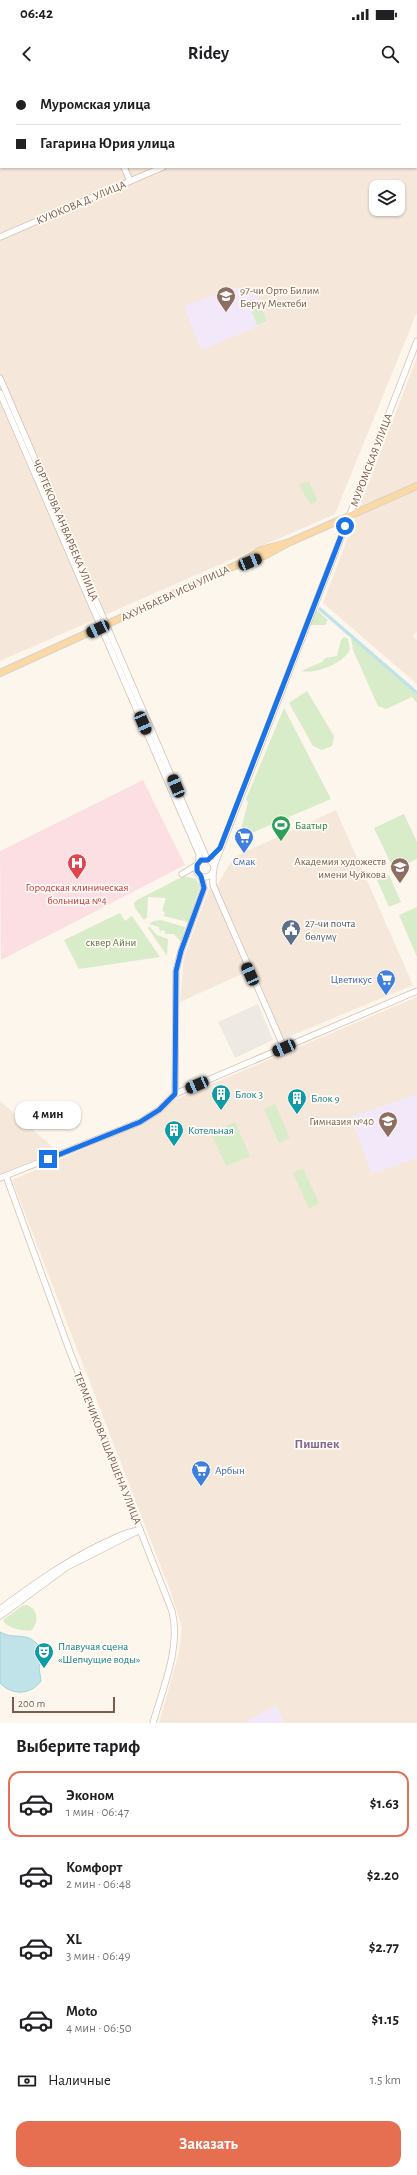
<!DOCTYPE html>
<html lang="ru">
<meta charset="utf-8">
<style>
:root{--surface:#fff;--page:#f2f2f2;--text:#202124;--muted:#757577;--line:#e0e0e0;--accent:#e76f51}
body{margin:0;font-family:"Alegreya Sans",sans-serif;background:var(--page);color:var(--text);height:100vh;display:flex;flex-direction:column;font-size:15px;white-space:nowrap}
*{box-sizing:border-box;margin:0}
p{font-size:13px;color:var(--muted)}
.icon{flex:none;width:22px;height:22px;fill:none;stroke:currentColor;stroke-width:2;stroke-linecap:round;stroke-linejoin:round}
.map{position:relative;height:1643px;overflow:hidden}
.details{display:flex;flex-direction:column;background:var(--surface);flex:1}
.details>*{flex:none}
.top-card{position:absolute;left:0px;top:0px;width:417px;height:88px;box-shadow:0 1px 3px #0004;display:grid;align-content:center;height:88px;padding:0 16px;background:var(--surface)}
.controls{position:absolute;left:369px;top:100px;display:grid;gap:8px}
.controls a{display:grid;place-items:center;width:36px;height:36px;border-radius:8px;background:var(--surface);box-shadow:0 1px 3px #0004;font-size:20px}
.scale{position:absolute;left:12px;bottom:10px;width:103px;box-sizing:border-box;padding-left:4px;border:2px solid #7a5c4d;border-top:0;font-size:11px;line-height:14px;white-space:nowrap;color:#7a5c4d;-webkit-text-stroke:3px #fffaf3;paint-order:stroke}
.end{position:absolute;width:18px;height:18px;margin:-9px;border:5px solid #1a73e8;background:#fff;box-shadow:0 0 0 2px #fff}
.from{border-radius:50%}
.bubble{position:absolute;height:28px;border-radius:12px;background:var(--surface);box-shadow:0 1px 3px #0004;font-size:13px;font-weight:700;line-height:28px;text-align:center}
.car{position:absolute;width:12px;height:24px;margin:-12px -6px;border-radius:5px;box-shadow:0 0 3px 1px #0007;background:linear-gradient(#222 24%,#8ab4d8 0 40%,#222 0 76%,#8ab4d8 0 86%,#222 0)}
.top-card b{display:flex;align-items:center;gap:14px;height:38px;font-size:15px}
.top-card b+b{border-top:1px solid var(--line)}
.top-card i{width:10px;height:10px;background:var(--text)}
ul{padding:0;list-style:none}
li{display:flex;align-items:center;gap:12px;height:66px;margin:0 8px 6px;padding:0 8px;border:2px solid transparent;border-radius:12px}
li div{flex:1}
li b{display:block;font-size:15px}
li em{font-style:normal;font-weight:700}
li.current{border-color:var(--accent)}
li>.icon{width:36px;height:36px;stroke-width:1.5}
h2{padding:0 16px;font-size:18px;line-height:48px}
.pay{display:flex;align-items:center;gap:10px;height:44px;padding:0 16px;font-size:15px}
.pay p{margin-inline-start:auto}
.cta{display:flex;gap:8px;margin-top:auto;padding:8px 16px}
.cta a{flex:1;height:46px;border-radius:12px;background:var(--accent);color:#fff;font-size:16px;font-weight:700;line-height:46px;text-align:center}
.status{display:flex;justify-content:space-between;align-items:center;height:28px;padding:0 20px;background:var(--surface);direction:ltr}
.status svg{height:11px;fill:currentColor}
header{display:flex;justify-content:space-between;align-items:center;height:52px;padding:0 16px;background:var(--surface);font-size:18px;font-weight:700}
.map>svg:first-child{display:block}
.residential{fill:#f5e8da;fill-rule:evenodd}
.industrial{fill:#efe9e4}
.education{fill:#f3e8fa}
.medical{fill:#fbdfe3}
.green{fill:#d8ecc9}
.water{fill:#bfe3e8;stroke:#a5d3da}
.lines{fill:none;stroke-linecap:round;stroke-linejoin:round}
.canal{stroke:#bfe3e8;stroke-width:3.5}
.secondary-casing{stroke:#d6c0b0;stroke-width:7}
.primary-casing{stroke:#dad1cd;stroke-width:8}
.secondary{stroke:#fff;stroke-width:5.5}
.primary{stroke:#fbd9a5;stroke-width:6}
.route{stroke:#1a73e8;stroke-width:5}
.labels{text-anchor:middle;stroke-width:3.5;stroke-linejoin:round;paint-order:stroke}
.street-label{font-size:11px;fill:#7a5c4d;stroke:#fffaf3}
.education-label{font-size:11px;fill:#785e54;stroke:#fffaf3;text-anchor:end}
.leisure-label{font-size:11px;fill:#27864d;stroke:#fffaf3;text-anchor:start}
.shop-label{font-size:11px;fill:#366cbe;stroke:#fffaf3}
.health-label{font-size:11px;fill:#be3a42;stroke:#fffaf3}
.service-label{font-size:11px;fill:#4e5e75;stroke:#fffaf3;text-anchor:start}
.park-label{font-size:11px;fill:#537a41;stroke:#fffaf3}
.culture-label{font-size:11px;fill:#0d838f;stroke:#fffaf3;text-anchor:start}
.quarter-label{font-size:13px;font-weight:bold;fill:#846695;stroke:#fffaf3}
</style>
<div class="status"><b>06:42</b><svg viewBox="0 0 49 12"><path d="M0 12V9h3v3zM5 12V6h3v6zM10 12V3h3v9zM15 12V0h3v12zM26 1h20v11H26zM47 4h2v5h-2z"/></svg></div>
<header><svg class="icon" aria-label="back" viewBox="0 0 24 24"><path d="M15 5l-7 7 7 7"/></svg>Ridey<svg class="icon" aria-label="search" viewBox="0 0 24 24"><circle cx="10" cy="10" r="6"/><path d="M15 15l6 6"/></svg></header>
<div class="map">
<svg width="417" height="1643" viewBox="0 0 417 1643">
<rect width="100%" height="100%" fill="#fdf6ec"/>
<g class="residential">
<path d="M0,0H417V232L335,434L0,581ZM1,1H416V87H1ZM376,107H398V129H376Z"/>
<path d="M417,277V551L413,556L417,561V604L323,523Z"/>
<path d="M336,730L413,905L283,959L251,890L180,922L184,878L197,841L209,810L217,805L234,777Z"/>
<path d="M417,917V1643H159L179,1572L182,1548L171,1513L12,1100L146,1042L158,1035L176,1019Z"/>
<path d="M0,1021L57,1071L0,1094Z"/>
</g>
<path class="industrial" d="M258,924L273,960L235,978L218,942Z"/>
<g class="education">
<path d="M235,207L258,217L268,242L201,270L184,226Z"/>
<path d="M417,1014V1078L372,1094L351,1037Z"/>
<path d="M276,1625L284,1643H246V1642Z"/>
</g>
<path class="medical" d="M143,700L185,785L1,880L0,771Z"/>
<g class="green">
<path d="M259,221L267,241L257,245L249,224Z"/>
<path d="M305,402H309L317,419L315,423L310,424L299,405Z"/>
<path d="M315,528L328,540L325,545H309Z"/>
<path d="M344,557L348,559L350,569C345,583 314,595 301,591L322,582L325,578L337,576L341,560Z"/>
<path d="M351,557L417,615V623L412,617L386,629L378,626L353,570Z"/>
<path d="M307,611L334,656L332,666L322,670L313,666L289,623Z"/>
<path d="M284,628L331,719L238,759L248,723L246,719Z"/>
<path d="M404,734L417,762V779L394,790L374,748Z"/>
<path d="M389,795L401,822L389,827L377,800Z"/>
<path d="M184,796L196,799L200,806L188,842L164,836L165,832L162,831L166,818L148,817L147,837L144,840L135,828L134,823L137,820Z"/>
<path d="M417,827V877L399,835Z"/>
<path d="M120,833L125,841L132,836L160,877L79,889L64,860Z"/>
<path d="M161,840L185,847L181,862L174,854H165V851L161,850L160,853L159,847L149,844L154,841Z"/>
<path d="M149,846L157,855L168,859L167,876L148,848Z"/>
<path d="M275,1024L290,1058L279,1063L264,1029Z"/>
<path d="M235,1042L250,1076L226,1086L211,1053Z"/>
<path d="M303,1088L319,1123L309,1129L293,1093Z"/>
<path d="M27,1525C38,1529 39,1542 32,1550C24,1552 6,1548 3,1540L22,1526Z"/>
</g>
<path class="water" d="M0,1552C18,1562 29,1547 44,1574L39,1587L41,1601C31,1615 12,1616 0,1603Z"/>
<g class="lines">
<path class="canal" d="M320,529L417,613"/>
<defs>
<g id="secondary">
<path d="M90,0V1"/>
<path d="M363,1L365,0"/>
<path d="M124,87L130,101"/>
<path d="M0,157L163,87"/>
<path d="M0,298L207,779"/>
<path d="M0,313L199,774V781"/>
<circle cx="205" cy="788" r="9"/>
<path d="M214,786L417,261"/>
<path d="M213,793V805L284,968"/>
<path d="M182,794L197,785"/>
<path d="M175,1014L176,891L181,871L204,808L201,796"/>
<path d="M6,1096L70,1272L172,1531C181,1568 163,1607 153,1643"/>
<path d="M0,1098L140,1042L159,1030L175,1014L417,911"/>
<path d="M0,1529C34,1504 67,1480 106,1462C117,1457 127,1451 140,1450"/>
<path d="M0,1536L67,1487L140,1450"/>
</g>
<g id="primary">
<path d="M242,482L261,470L290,462"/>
<path d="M0,593L241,483L264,476L290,462L417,406"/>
</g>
</defs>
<use href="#secondary" class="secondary-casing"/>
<use href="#primary" class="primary-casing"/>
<use href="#secondary" class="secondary"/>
<use href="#primary" class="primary"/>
</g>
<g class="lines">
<path class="route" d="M48,1079L140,1042L159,1030L175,1014L176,891L181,871L204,808L201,796L197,791V785L201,780H208L220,768L345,446"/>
</g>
<defs>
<symbol id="school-pin" viewBox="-11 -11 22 30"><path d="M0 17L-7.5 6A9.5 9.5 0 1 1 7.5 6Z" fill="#8d6e63" stroke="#fffaf3"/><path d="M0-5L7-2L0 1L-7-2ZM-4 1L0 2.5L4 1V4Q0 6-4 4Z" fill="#fff"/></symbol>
<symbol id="stadium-pin" viewBox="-11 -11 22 30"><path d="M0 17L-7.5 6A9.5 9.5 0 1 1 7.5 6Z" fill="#2e9e5b" stroke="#fffaf3"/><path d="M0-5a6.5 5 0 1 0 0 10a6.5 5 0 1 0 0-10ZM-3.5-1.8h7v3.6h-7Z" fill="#fff"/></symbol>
<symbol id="supermarket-pin" viewBox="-11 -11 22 30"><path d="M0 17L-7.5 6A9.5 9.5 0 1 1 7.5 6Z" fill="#3f7fe0" stroke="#fffaf3"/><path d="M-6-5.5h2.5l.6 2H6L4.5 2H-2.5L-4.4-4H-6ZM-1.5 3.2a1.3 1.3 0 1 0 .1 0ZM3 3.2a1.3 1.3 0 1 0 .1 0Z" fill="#fff"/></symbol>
<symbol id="hospital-pin" viewBox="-11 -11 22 30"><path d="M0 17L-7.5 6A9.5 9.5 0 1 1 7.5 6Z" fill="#e0444e" stroke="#fffaf3"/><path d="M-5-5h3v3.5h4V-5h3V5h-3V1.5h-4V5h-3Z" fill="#fff"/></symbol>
<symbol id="university-pin" viewBox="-11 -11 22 30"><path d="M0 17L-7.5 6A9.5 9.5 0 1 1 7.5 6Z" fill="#8d6e63" stroke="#fffaf3"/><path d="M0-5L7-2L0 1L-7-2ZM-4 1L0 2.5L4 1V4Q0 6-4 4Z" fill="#fff"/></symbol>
<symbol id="civic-pin" viewBox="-11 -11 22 30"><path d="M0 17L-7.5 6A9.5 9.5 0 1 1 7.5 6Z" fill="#5c6f8a" stroke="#fffaf3"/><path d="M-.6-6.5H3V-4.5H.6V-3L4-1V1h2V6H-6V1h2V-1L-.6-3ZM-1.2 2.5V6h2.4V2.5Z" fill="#fff"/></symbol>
<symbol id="building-pin" viewBox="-11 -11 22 30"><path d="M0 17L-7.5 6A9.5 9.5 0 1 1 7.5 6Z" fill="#0f9aa8" stroke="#fffaf3"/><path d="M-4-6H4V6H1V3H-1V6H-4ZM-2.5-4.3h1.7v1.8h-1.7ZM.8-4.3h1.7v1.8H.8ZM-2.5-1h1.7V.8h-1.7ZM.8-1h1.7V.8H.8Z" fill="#fff"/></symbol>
<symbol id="theatre-pin" viewBox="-11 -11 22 30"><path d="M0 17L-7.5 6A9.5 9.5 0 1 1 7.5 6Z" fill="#0f9aa8" stroke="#fffaf3"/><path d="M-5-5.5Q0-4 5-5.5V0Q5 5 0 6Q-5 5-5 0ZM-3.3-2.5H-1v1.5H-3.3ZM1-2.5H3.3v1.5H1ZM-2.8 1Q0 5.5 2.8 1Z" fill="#fff"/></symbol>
</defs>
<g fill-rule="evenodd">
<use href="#school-pin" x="215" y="205" width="22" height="30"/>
<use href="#stadium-pin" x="270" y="734" width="22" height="30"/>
<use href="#supermarket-pin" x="233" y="746" width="22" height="30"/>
<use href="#hospital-pin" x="66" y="772" width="22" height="30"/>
<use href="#university-pin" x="389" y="776" width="22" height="30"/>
<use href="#civic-pin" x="280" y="838" width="22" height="30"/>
<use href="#supermarket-pin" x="375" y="888" width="22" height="30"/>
<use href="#building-pin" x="210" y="1003" width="22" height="30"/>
<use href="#building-pin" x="286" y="1007" width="22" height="30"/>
<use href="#school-pin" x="377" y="1030" width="22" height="30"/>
<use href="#building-pin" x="163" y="1039" width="22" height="30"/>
<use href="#supermarket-pin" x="190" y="1379" width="22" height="30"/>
<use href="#theatre-pin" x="33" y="1561" width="22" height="30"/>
</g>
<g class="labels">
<g class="street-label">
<text transform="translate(81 122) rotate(-23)" y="4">КУЮКОВА Д. УЛИЦА</text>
<text transform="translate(371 380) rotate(-69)" y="4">МУРОМСКАЯ УЛИЦА</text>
<text transform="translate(66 450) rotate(67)" y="4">ЧОРТЕКОВА АНВАРБЕКА УЛИЦА</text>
<text transform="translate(175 513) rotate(-25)" y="4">АХУНБАЕВА ИСЫ УЛИЦА</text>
<text transform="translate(108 1368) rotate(68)" y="4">ТЕРМЕЧИКОВА ШАРШЕНА УЛИЦА</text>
</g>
<g class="education-label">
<text x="240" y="214" text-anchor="start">97-чи Орто Билим<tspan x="240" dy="13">Берүү Мектеби</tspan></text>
<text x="386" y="785">Академия художеств<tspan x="386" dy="13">имени Чуйкова</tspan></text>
<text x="374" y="1045">Гимназия №40</text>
</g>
<g class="leisure-label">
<text x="295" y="749">Баатыр</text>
</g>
<g class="shop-label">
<text x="244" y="785">Смак</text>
<text x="372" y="903" text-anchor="end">Цветикус</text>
<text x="215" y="1394" text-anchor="start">Арбын</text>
</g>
<g class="health-label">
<text x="77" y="811">Городская клиническая<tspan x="77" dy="13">больница №4</tspan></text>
</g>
<g class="service-label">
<text x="305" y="847">27-чи почта<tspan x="305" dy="13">бөлүмү</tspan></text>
</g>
<g class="park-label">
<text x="111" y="866">сквер Айни</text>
</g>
<g class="culture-label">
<text x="235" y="1018">Блок 3</text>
<text x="311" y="1022">Блок 9</text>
<text x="188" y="1054">Котельная</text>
<text x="58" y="1570">Плавучая сцена<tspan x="58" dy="13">«Шепчущие воды»</tspan></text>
</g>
<g class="quarter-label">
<text x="317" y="1368">Пишпек</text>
</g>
</g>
</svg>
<div class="controls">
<a><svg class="icon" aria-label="layers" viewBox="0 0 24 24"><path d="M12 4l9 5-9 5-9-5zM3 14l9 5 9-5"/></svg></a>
</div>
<div class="scale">200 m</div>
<i class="end from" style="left:345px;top:446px"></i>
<i class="end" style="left:48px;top:1079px"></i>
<div class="bubble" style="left:15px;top:1021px;width:66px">4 мин</div>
<i class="car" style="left:250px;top:482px;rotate:68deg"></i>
<i class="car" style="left:98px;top:549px;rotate:245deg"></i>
<i class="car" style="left:143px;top:643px;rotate:157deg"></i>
<i class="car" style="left:176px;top:706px;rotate:337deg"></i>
<i class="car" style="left:250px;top:894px;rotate:336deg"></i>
<i class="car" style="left:284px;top:968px;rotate:247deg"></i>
<i class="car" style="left:197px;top:1005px;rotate:247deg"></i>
<div class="top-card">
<b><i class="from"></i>Муромская улица</b>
<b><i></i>Гагарина Юрия улица</b>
</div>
</div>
<section class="details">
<h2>Выберите тариф</h2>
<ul>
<li class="current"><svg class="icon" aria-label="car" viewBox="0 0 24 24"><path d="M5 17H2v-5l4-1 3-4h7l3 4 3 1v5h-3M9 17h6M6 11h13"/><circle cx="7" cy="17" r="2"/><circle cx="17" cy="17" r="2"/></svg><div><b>Эконом</b><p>1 мин · 06:47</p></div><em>$1.63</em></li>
<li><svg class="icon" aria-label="car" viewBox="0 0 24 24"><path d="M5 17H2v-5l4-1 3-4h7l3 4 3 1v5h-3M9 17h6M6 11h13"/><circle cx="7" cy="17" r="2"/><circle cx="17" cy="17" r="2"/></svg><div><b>Комфорт</b><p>2 мин · 06:48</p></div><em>$2.20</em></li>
<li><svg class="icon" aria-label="car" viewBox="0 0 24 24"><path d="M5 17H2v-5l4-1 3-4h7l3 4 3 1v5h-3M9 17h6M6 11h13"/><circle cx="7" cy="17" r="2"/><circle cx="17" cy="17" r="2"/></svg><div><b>XL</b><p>3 мин · 06:49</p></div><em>$2.77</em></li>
<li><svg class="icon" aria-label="car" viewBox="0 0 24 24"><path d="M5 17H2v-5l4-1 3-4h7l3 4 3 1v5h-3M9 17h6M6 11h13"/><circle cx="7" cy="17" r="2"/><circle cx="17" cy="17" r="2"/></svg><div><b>Moto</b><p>4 мин · 06:50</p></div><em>$1.15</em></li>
</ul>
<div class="pay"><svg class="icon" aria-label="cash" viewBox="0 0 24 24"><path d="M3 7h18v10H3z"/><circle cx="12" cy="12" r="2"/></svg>Наличные<p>1.5 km</p></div>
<div class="cta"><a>Заказать</a></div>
</section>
